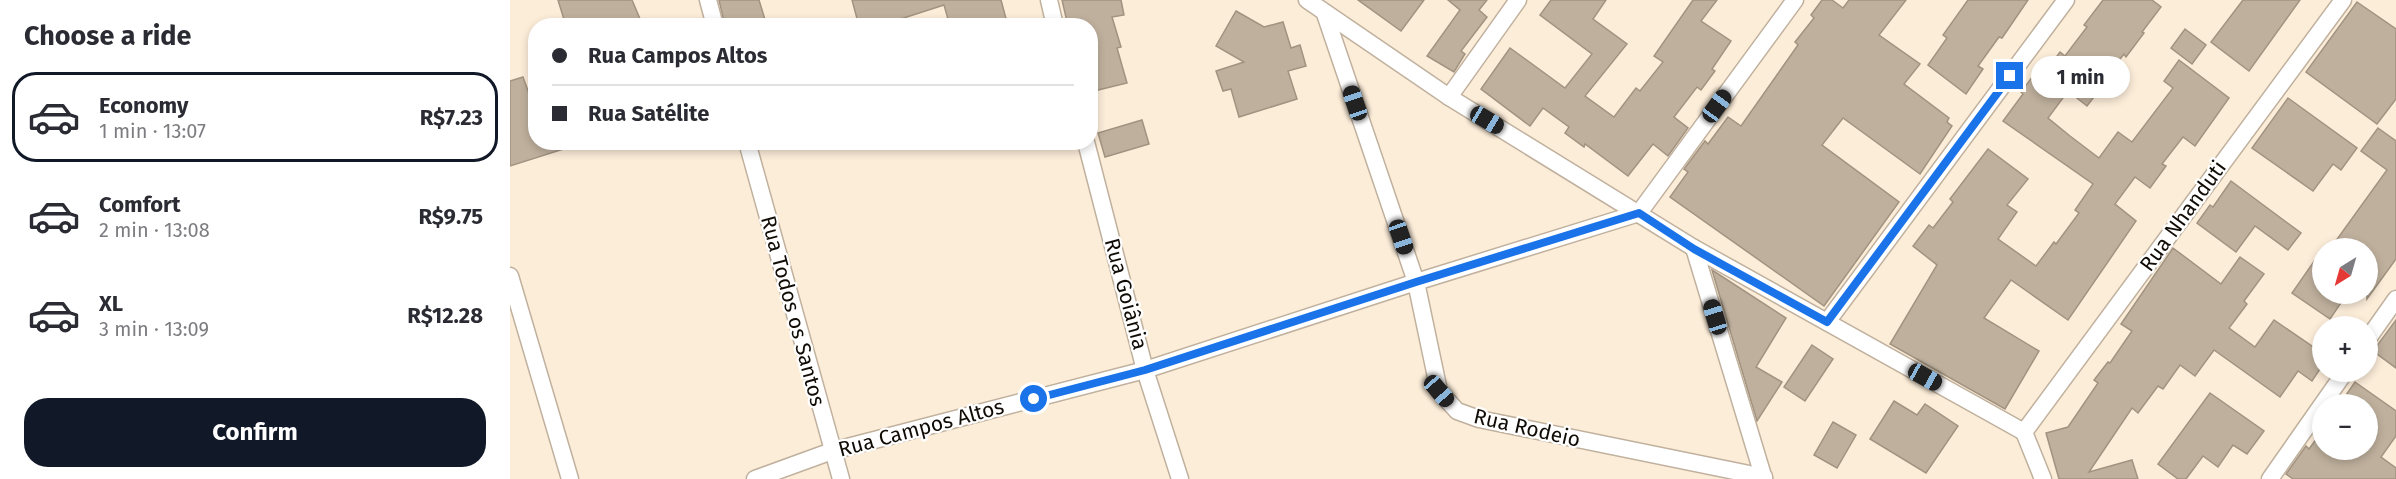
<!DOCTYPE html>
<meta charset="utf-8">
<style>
:root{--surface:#fff;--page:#f7f7f7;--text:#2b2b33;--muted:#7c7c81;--line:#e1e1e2;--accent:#111827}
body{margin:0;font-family:"Fira Sans",sans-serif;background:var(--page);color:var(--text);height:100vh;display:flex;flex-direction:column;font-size:22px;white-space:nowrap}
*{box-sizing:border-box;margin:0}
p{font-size:20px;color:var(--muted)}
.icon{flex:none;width:33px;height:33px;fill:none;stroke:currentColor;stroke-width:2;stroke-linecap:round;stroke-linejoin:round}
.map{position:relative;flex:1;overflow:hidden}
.panel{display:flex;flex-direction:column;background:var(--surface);width:510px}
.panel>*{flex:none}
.guide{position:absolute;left:18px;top:18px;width:570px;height:132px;border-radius:24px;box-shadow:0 3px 9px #0003;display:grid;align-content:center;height:132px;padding:0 24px;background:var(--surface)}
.needle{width:39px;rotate:217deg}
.tools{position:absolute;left:1802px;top:238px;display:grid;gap:12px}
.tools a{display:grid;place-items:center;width:66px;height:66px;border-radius:50%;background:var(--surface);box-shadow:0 3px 9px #0003;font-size:30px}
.end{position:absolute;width:27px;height:27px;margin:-14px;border:8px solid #1a73e8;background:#fff;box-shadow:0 0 0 3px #fff}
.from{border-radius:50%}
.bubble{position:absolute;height:42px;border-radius:21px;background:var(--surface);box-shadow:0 3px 9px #0003;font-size:20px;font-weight:700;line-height:42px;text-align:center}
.car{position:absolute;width:18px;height:36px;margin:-18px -9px;border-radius:8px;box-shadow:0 0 4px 2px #0007;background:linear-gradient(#222 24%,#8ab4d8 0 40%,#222 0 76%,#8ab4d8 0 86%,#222 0)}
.guide b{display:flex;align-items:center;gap:21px;height:57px;font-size:22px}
.guide b+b{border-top:2px solid var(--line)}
.guide i{width:15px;height:15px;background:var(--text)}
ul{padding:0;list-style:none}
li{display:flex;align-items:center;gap:18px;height:90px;margin:0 12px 9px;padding:0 12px;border:3px solid transparent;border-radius:24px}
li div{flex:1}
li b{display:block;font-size:22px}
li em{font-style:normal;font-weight:700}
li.current{border-color:var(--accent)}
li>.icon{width:54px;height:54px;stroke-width:1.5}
h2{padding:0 24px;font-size:27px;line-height:72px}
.button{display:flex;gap:12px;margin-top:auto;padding:12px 24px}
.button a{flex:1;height:69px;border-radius:24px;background:var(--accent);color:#fff;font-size:24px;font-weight:700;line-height:69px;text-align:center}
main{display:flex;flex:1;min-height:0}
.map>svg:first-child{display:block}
.building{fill:#bfb09d;stroke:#a19380;stroke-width:1.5}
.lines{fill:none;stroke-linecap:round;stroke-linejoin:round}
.street-casing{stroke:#c0b19e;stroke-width:19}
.street{stroke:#fff;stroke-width:16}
.route{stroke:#1a73e8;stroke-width:8}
.labels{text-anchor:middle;stroke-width:4.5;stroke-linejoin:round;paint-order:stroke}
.street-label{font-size:21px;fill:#100b05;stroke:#fff}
</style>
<main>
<section class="panel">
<h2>Choose a ride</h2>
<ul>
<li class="current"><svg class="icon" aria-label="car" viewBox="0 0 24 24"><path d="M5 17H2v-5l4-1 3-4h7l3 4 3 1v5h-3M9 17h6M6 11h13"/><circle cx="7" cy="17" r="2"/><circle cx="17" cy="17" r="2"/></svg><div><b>Economy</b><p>1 min · 13:07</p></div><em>R$7.23</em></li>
<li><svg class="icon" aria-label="car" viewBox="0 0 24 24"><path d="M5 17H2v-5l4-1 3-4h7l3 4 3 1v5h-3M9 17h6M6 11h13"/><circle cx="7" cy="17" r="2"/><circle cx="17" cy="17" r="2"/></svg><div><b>Comfort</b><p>2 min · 13:08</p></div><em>R$9.75</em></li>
<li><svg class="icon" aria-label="car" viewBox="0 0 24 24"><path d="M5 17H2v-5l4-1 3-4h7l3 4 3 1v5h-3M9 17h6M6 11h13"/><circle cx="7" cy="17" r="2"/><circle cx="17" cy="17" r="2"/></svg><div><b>XL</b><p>3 min · 13:09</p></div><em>R$12.28</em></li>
</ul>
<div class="button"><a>Confirm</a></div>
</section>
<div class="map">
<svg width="1886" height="479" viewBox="0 0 1886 479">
<rect width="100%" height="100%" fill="#fcedd9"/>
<g class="building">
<path d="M48,0H122L133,26H56Z"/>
<path d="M209,0H249L257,26H215Z"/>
<path d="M342,0H491L498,26H440L434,5L369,26H349Z"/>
<path d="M552,0H611L614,15L602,17L611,47L607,48L617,83L580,92V26H558Z"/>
<path d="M848,0H914L891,31Z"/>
<path d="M938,0H977L969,10L977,17L951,51L955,54L944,72L917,56L950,10Z"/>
<path d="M1041,0H1096L1083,19L1117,44L1075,96L1104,117L1126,88L1130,91L1153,62L1144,56L1183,0H1207L1191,21L1221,41L1202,69L1205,71L1191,90L1187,87L1164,117L1178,128L1158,156L1143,144L1118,176L1075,144L1074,147L1055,133L1059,127L1033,108L1020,126L971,89L1000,48L1055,88L1082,54L1030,15Z"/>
<path d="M1312,0H1322L1333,8L1339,0H1396L1369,35L1410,64L1394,84L1439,118L1437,122L1442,126L1410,174L1333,118L1312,145L1389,202L1314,306L1160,197L1178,172L1174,169L1195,141L1198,144L1218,117L1231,126L1288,45L1285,42L1304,18L1301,15Z"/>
<path d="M1458,0H1518L1492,38L1489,37L1468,66L1473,69L1456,94L1418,65L1437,38L1433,35Z"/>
<path d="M1593,0H1642L1651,7L1632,32L1634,33L1616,57L1614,54L1592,82L1594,84L1577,106L1558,91L1538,118L1560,136L1589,158L1608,132L1622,142L1663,88L1654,81L1669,60L1719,98L1685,146L1673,137L1652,164L1656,166L1640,188L1625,177L1605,204L1626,221L1558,320L1501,280L1474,318L1529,351L1495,409L1380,344L1427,265L1403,246L1419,225L1423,228L1443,202L1440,199L1478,149L1518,179L1497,205L1507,212L1488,239L1526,266L1544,242L1546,244L1569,213L1565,210L1583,184L1493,121L1513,94L1511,92L1526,72L1532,76L1550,52L1555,56L1577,27L1574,25Z"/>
<path d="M1733,0H1790L1739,71L1701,42Z"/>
<path d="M1847,2L1886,29V99L1867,124L1796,72Z"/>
<path d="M726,11L754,27L773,22L781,48L790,45L796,66L778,71L787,99L729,117L721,89L713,91L706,71L734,62L706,46Z"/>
<path d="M1675,29L1696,45L1682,64L1661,48Z"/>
<path d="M13,77L26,113V142H62L63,146L0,166V81Z"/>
<path d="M1778,98L1847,148L1831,170L1823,164L1803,191L1742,148Z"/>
<path d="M632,120L639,144L595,157L588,133Z"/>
<path d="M1868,128L1886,141V259L1857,299V249H1820L1877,170L1851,151Z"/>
<path d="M1721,181L1791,233L1778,250L1745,226L1726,252L1687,223L1700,205L1703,207Z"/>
<path d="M1663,248L1711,284L1730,257L1754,274L1734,301L1737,304L1719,328L1745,347L1764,320L1812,353V366L1802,381L1788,371L1770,397L1704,350L1685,376L1670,365L1653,389L1648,386L1628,413L1622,408L1579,472L1622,460L1628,479H1549L1536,433L1558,427L1588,383L1584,380L1598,362L1600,363L1622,331L1611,324Z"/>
<path d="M1812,250V294H1837L1820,319L1782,293Z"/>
<path d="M1202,270L1276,318L1246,367L1272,382L1247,421Z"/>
<path d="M1886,320V368L1863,351Z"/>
<path d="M1302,345L1323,359L1295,401L1274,387Z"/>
<path d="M1845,382L1886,411V436L1871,457L1886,468V479H1783L1776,474L1796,446L1799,449L1812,431V450H1857V405H1829Z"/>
<path d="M1700,393L1754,431L1737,454L1723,445L1708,467L1693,456L1676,479H1668L1648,464Z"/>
<path d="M1384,401L1407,415L1415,404L1448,426L1416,473L1360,439Z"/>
<path d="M1323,422L1346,435L1327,468L1304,455Z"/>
</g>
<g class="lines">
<defs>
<g id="street">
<path d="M198,0L205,26"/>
<path d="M539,0L545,26"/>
<path d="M797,0L939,97L1184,248L1514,432"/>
<path d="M815,14L906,282L929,391L947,411L969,419L1254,477"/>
<path d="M939,97L1008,0"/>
<path d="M237,142L331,479"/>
<path d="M576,142L635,370L670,479"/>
<path d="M1184,248L1254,479"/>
<path d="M0,276L60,479"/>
<path d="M1317,322L1556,0"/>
<path d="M1857,340L1886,299"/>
<path d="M1514,432L1833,0"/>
<path d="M1514,432L1533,479"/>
<path d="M245,479L322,451L635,370L906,282L1129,213L1285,0"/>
<path d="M1760,479L1835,372"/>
</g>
</defs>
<use href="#street" class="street-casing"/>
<use href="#street" class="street"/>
</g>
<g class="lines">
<path class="route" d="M524,399L635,370L906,282L1129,213L1184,249L1317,322L1500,76"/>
</g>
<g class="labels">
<g class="street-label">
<text transform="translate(1673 216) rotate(-54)" y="7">Rua Nhanduti</text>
<text transform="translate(616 294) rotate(75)" y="7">Rua Goiânia</text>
<text transform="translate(283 311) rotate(75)" y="7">Rua Todos os Santos</text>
<text transform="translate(411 428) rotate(-15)" y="7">Rua Campos Altos</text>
<text transform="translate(1017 428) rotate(13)" y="7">Rua Rodeio</text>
</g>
</g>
</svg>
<div class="tools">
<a><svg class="needle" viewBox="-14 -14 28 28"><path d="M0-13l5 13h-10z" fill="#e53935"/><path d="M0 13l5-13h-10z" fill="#7c7c81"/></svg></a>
<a>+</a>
<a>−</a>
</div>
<i class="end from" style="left:524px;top:399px"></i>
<i class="end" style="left:1500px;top:76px"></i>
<div class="bubble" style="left:1521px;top:56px;width:99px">1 min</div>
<i class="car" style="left:845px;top:103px;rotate:341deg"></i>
<i class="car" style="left:1207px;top:106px;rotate:36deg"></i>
<i class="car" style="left:977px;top:120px;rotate:121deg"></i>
<i class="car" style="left:891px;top:237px;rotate:161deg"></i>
<i class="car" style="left:1205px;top:317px;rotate:343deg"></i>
<i class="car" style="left:1415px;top:377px;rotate:119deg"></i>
<i class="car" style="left:929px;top:391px;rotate:139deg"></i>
<div class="guide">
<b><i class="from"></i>Rua Campos Altos</b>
<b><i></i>Rua Satélite</b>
</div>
</div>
</main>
